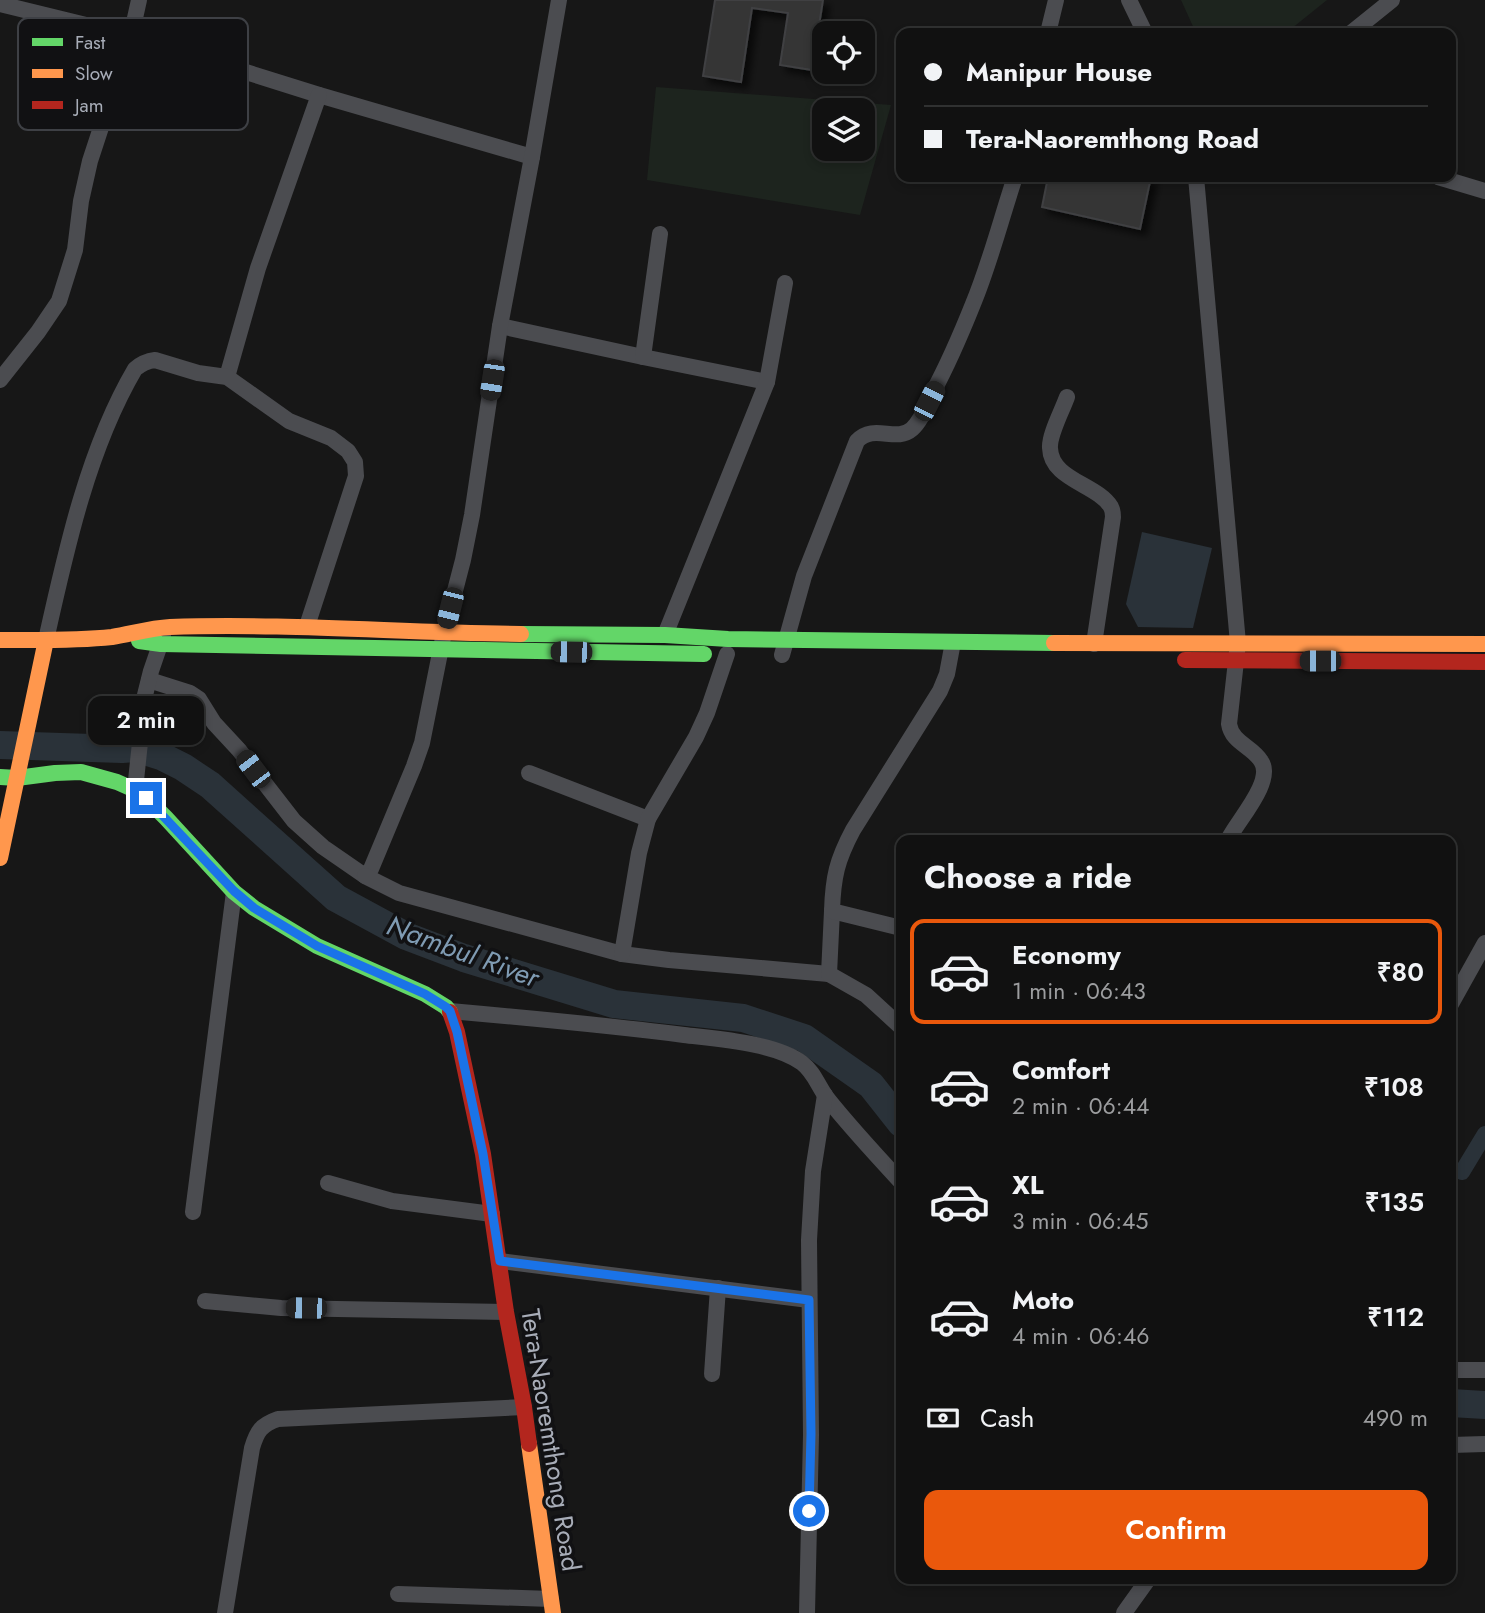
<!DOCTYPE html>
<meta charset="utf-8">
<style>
:root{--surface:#111;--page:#1e1f1f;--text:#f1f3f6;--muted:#9c9d9f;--line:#303131;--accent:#ea580c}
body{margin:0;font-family:Jost,sans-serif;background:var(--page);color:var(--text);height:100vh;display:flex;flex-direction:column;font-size:26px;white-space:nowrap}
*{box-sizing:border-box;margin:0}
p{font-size:23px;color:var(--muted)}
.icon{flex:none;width:38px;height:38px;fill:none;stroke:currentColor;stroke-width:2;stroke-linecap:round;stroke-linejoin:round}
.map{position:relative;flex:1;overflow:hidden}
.side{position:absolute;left:896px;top:835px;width:560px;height:749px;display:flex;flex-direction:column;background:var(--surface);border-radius:14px;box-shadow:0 4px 10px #0003,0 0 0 2px var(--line)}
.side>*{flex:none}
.banner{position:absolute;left:896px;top:28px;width:560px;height:154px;border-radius:14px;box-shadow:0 4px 10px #0003,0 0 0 2px var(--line);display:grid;align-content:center;height:154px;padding:0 28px;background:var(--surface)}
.buttons{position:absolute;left:812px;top:21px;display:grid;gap:14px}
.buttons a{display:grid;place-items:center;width:63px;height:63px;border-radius:14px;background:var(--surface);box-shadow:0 4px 10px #0003,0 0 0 2px var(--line);font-size:35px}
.end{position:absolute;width:32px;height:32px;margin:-16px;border:9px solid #1a73e8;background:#fff;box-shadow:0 0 0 4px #fff}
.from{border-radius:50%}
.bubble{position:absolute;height:49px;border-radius:14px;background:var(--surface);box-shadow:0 4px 10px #0003,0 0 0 2px var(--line);font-size:23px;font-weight:600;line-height:49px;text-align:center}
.car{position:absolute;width:21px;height:42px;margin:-21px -10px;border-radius:9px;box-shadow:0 0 5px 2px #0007;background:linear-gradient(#222 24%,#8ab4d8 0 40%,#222 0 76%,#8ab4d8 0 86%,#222 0)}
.banner b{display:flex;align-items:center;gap:24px;height:66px;font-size:26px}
.banner b+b{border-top:2px solid var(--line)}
.banner i{width:18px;height:18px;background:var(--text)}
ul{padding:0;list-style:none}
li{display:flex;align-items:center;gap:21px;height:105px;margin:0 14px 10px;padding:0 14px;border:4px solid transparent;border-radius:14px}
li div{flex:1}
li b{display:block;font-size:26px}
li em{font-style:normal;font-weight:600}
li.current{border-color:var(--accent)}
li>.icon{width:63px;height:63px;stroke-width:1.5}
h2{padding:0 28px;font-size:32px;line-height:84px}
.pay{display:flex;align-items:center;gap:18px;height:77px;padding:0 28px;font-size:26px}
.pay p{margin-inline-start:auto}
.button{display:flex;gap:14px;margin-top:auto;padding:14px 28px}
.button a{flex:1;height:80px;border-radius:14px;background:var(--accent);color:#fff;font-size:28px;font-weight:600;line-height:80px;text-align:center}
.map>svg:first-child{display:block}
.green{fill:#1d241e;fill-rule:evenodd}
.water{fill:#2a3239}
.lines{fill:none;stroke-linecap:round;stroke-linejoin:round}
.canal{stroke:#2a3239;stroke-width:16}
.river{stroke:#2a3239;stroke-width:28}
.building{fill:#353536;stroke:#3f4043;stroke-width:2;filter:url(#shadow)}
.street{stroke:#4b4c50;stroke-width:16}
.fast{stroke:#63d668;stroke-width:16}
.slow{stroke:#ff974d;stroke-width:16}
.jam{stroke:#b3261e;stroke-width:16}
.route{stroke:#1a73e8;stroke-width:9}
.labels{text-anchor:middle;stroke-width:7;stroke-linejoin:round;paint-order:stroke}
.street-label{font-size:26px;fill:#a8adb8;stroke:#111113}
.water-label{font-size:28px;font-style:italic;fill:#7f9bb3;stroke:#111113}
.key{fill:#111113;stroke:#3e4045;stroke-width:2}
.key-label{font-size:19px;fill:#a8adb8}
</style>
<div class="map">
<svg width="1485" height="1613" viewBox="0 0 1485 1613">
<defs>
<filter id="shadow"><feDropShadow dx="6" dy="6" stdDeviation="3.5" flood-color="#0009"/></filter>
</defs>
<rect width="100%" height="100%" fill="#171717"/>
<g class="green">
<path d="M1181,0H1327L1286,33H1196Z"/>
<path d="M656,87L891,105L860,215L647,180ZM824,110H863V149H824Z"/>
</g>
<path class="water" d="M1142,532L1212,548L1193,628L1138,627L1126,604Z"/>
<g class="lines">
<path class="canal" d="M1462,1172L1485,1134"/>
<g class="river">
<path d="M0,745L122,749L135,748L161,756L183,767L210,785L336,898L406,936L464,958L614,1004L743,1018L804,1038L871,1085L901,1123"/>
<path d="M1451,1403L1485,1405"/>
</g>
</g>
<g class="building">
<path d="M715,0H823L812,70L780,65L788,13L752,8L741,82L703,76Z"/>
<path d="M1048,177H1151L1140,229L1042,207Z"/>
</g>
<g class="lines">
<g class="street">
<path d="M1129,0L1145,33"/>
<path d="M0,4L131,36L319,95L532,157"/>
<path d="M1048,33L1056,0"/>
<path d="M1351,33L1392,0"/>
<path d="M1196,177L1238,643L1229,724C1232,743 1252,746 1261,761C1275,781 1237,821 1228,840"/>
<path d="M1438,177L1485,191"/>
<path d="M500,326L643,357L767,382"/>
<path d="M643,357L660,234"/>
<path d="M227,377L258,268L319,95"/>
<path d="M0,380L38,332L59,301L75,250L81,201L90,161L131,36L139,0"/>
<path d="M1067,397C1062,411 1049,435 1050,448C1051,480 1097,484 1111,507C1112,509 1113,515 1113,517L1094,644"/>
<path d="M665,635L767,382L785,283"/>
<path d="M46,640C66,550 88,449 135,369C142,363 147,361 155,360L198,373L227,377L289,421L331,438L348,451L355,462L356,476L307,626"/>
<path d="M782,655L804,576L857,441C874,423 896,443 912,429C922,420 927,404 933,392C948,364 961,334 973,304C990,263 1001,219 1015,177"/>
<path d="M149,680L190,693L199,699L214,723L239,750L294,821L323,847L365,876L371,869L414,766L422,743L444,633L463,560L472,515L500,326L532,157L559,0"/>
<path d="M529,773L648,819"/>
<path d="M135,790L145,695L151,671L163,636"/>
<path d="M365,876L399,893L622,954L669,960L829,974"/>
<path d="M832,911L829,974L866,995L901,1027"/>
<path d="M901,928L832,911C833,877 837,860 853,830L940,691L947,674L953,642"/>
<path d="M622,954L639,853L648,819L696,737L707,713L727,654"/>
<path d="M1451,1004L1485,943"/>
<path d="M450,1011C528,1018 606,1025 684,1035C717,1039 776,1043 802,1063C814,1072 818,1086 827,1098C850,1127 876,1155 901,1182"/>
<path d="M328,1183L392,1201L492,1214"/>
<path d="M193,1212L234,892"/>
<path d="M500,1261L809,1300"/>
<path d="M205,1301L281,1308L506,1312"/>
<path d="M1451,1370H1485"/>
<path d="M712,1374L718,1288"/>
<path d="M1451,1445L1485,1444"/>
<path d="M398,1594L551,1599"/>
<path d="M225,1613L252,1448C257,1431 261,1425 278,1419L524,1407"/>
<path d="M807,1613L811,1435L809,1240L813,1171L825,1095"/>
<path d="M1124,1613L1149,1578"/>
</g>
<g class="fast">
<path d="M521,634L665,635L728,639L1054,643"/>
<path d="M139,641L161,644L704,654"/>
<path d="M0,777L17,778L55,773L81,772L117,782L135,790L146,798L166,818L234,892L254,908L317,946L425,994L446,1007L450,1012"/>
</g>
<g class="slow">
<path d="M0,640C37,640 75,641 112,637C131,634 150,628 170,627C287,623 404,633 521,634"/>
<path d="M1054,643L1485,644"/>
<path d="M0,858L46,640"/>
<path d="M529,1444L553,1613"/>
</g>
<g class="jam">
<path d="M1185,660L1485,662"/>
<path d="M450,1012L457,1032L483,1154L506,1312L524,1407L529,1444"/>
</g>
</g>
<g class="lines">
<path class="route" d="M146,798L234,891L254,908L317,946L425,994L446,1007L450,1011L457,1032L483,1154L500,1261L809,1300L811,1434L809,1511"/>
</g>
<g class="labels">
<g class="street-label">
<text transform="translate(551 1440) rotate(81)" y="9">Tera-Naoremthong Road</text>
</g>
<g class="water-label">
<text transform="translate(463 951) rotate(20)" y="10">Nambul River</text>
</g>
</g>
<rect x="18" y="18" width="230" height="112" rx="10" class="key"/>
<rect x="32" y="38" width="31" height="8" fill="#63d668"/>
<rect x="32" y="69" width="31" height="9" fill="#ff974d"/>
<rect x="32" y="101" width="31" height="8" fill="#b3261e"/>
<g class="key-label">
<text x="75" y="49">Fast</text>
<text x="75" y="80">Slow</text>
<text x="75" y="112">Jam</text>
</g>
</svg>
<div class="buttons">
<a><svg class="icon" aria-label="locate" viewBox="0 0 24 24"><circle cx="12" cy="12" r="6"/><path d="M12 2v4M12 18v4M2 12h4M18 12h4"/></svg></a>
<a><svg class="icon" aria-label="layers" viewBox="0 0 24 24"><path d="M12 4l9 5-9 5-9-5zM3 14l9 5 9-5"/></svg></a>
</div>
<i class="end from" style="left:809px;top:1511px"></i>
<i class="end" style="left:146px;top:798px"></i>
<div class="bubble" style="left:88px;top:696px;width:116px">2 min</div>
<i class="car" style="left:492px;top:380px;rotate:189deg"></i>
<i class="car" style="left:929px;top:401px;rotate:27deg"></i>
<i class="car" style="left:450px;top:608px;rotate:194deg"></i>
<i class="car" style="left:571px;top:652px;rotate:271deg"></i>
<i class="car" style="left:1320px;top:661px;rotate:270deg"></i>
<i class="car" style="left:253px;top:769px;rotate:323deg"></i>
<i class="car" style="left:306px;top:1308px;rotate:271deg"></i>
<div class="banner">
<b><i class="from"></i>Manipur House</b>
<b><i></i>Tera-Naoremthong Road</b>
</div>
<section class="side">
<h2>Choose a ride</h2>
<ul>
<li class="current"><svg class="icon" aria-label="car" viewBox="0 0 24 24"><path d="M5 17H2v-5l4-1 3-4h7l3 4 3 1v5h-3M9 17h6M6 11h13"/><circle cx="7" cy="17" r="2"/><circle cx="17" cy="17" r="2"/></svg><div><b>Economy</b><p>1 min · 06:43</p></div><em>₹80</em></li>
<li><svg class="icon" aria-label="car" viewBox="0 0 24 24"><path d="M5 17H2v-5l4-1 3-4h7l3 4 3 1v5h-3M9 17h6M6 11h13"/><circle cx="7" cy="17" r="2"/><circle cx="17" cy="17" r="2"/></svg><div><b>Comfort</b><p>2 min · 06:44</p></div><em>₹108</em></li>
<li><svg class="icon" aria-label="car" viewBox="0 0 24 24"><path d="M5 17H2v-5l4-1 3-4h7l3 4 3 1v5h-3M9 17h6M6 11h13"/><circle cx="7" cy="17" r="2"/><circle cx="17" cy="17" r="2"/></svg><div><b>XL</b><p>3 min · 06:45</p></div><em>₹135</em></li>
<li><svg class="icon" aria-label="car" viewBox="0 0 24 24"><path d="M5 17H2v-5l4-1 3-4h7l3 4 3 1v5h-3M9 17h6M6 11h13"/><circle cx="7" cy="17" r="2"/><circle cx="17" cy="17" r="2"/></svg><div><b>Moto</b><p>4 min · 06:46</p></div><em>₹112</em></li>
</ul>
<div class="pay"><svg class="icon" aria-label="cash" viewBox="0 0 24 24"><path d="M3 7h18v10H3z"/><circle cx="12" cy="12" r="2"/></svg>Cash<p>490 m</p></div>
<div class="button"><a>Confirm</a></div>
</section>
</div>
